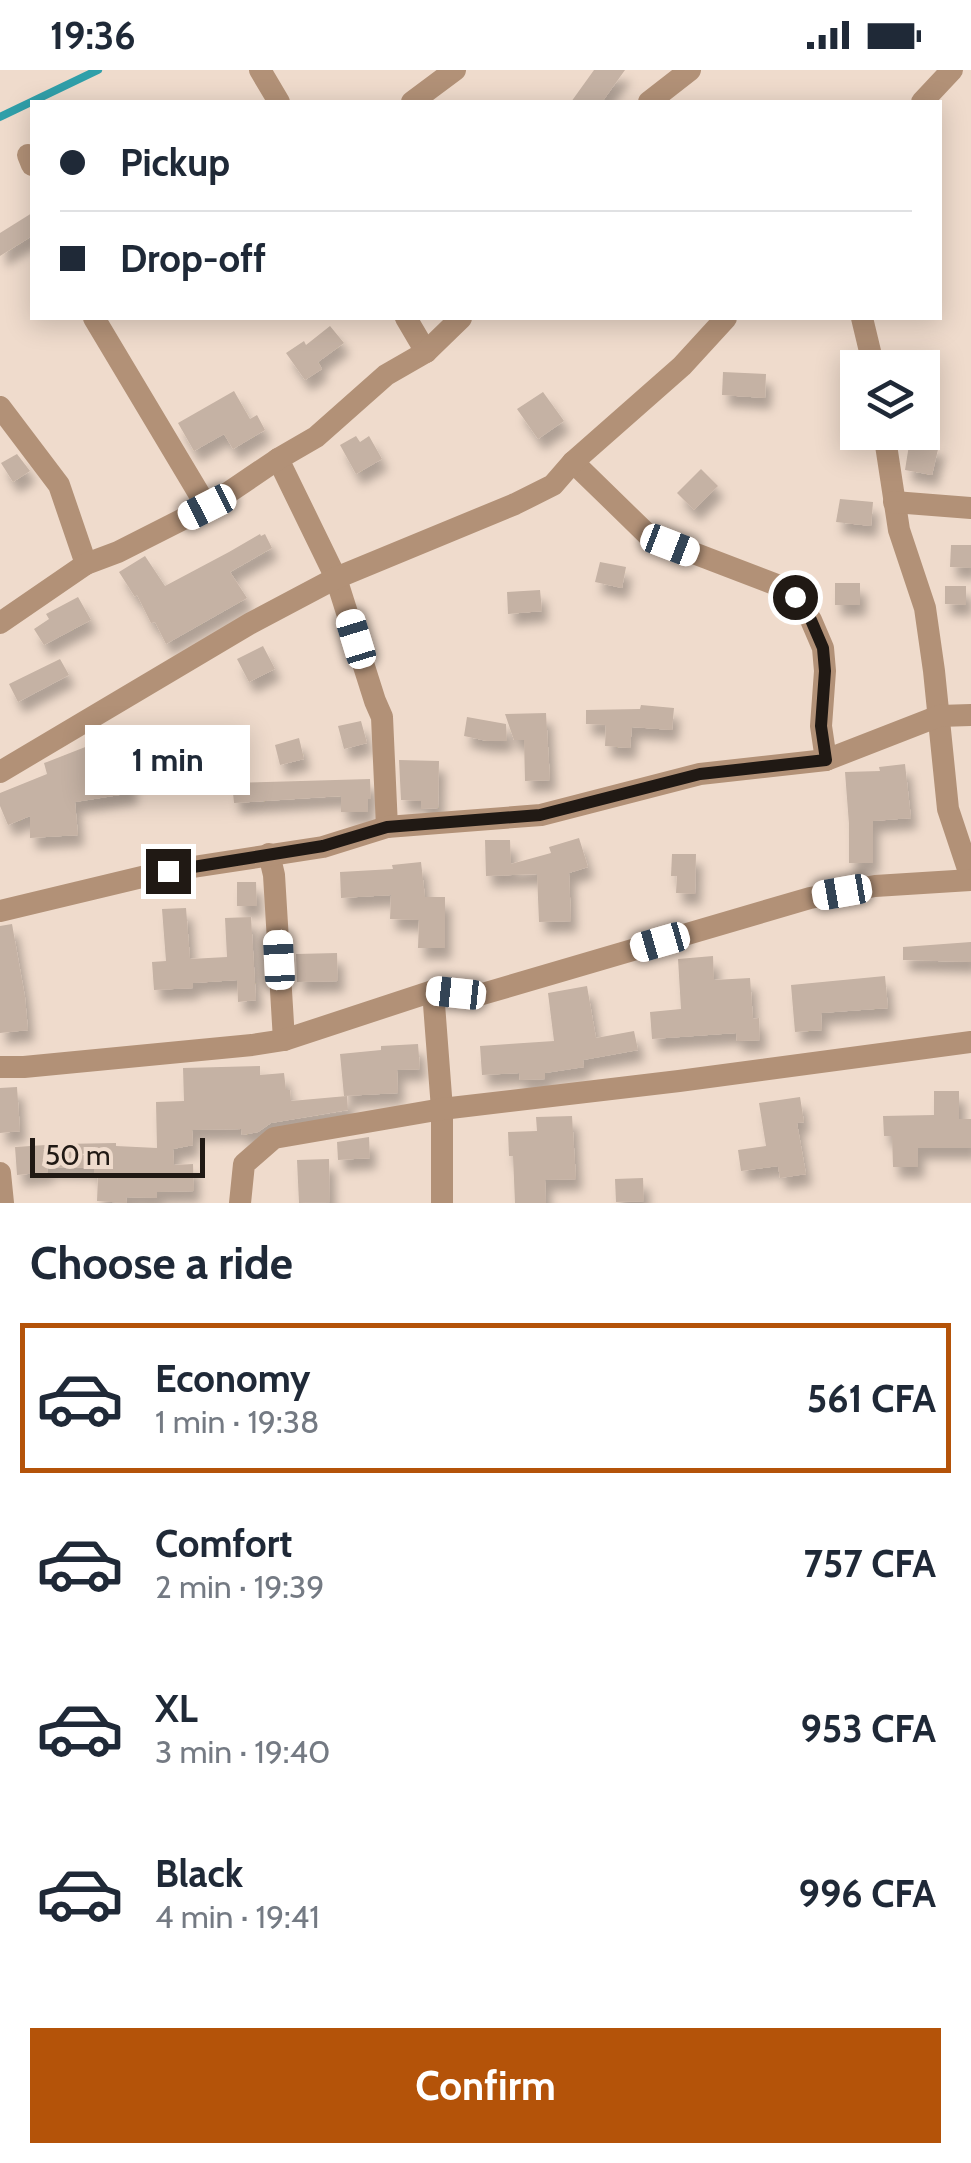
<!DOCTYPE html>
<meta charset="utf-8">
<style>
:root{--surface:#fff;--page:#f6f6f7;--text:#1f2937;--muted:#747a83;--line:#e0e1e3;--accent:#b45309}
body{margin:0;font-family:Cabin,sans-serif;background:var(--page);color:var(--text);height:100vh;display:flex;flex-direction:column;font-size:38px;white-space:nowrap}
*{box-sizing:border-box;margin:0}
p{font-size:32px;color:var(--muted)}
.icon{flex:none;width:55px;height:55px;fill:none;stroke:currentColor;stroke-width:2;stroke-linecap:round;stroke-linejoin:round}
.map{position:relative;height:1133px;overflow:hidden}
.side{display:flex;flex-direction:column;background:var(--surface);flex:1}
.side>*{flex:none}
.hud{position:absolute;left:30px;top:30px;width:912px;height:220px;border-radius:0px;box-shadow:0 5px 25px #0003;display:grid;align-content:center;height:220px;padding:0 30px;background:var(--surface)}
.fabs{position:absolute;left:840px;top:280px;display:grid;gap:20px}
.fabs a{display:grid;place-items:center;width:100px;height:100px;border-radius:0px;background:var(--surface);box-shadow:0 5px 25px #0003;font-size:50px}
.scale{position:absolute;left:30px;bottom:25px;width:175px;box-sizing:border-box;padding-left:10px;border:5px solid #201914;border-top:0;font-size:28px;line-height:35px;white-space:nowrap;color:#201914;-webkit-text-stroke:8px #efdbcc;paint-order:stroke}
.end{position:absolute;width:45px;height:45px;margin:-22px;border:12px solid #201914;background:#fff;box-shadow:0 0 0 5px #fff}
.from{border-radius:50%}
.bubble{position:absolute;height:70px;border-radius:0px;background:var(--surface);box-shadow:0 5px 25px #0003;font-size:32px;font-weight:700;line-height:70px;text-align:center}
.car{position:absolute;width:30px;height:60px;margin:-30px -15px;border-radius:12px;box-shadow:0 0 8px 2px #0007;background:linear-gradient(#fff 24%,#345 0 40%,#fff 0 76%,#345 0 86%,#fff 0)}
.hud b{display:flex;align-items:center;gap:35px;height:95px;font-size:38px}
.hud b+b{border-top:2px solid var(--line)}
.hud i{width:25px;height:25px;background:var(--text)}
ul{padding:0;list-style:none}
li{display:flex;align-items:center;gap:30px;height:150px;margin:0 20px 15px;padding:0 10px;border:5px solid transparent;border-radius:0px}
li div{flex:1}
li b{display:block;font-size:38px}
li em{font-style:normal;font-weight:700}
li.on{border-color:var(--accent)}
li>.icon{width:90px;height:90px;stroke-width:1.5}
h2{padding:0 30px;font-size:45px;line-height:120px}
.cta{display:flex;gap:20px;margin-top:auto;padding:20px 30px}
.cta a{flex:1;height:115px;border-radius:0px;background:var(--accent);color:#fff;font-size:40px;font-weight:700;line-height:115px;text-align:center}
.status{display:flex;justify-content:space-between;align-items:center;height:70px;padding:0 50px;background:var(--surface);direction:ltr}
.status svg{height:28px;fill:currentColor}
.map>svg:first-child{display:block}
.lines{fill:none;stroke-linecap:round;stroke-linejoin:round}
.stream{stroke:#309fa9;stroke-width:8}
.building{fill:#c5b2a4;filter:url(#shadow)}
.minor{stroke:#b29177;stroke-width:22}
.route{stroke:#201914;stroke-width:12}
</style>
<div class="status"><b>19:36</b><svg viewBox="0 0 49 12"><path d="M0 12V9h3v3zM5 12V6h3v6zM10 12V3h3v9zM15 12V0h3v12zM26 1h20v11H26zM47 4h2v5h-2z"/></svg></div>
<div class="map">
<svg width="971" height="1133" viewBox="0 0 971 1133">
<defs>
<filter id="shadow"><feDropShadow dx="6" dy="11" stdDeviation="5" flood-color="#0004"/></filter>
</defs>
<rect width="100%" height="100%" fill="#efdbcc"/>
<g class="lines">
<path class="stream" d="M0,47L98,0"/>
</g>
<g class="building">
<path d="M594,0H625L602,32H571Z"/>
<path d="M32,143V166L0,186V163Z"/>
<path d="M330,256L344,273L318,292L322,299L305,310L286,283L304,271L306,275Z"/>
<path d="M723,302L766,304L765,328L722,325Z"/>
<path d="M234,321L250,349L257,345L265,360L233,379L224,364L194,381L178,353Z"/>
<path d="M543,322L564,351L538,369L517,339Z"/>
<path d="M356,366L360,372L369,366L382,389L356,404L340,375Z"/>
<path d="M909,375H939L932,405L905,400Z"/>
<path d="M17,384L30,401L13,412L1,393Z"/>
<path d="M701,399L718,416L694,440L677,423Z"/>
<path d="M840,429L873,432L871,456L836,452Z"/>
<path d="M260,464L261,466L265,464L272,478L230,502L247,528L166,574L155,552L151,553L137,525L135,527L119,502L145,486L165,516L229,482Z"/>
<path d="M951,475H971V498L950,497Z"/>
<path d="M600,492L626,497L622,518L595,512Z"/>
<rect x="835" y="513" width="25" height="22"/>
<path d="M945,516H966V535L945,534Z"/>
<path d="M540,520L542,541L508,544L507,522Z"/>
<path d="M78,527L91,550L44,575L34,559L49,549L46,544Z"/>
<path d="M263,576L275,599L249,612L237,589Z"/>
<path d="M60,589L69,605L18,632L9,614Z"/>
<path d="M641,635L674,638L672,660L632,657L630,678L605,676L606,655L586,654V640L640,639Z"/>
<path d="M546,643L550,710L525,711L524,670H514L505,644Z"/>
<path d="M467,647L506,654L507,671H487L464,666Z"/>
<path d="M361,651L367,673L344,679L338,656Z"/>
<path d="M139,656L140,682L127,683L132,723L75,732L78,765L30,768V746L8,755L0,736V723L47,704L44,693L47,692Z"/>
<path d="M299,668L304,689L280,695L275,675Z"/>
<path d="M399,690L439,691L438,738L421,739V731L401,730Z"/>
<path d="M905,694L911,748L873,751V793H849V754L845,702L880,701L879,697Z"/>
<path d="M370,709L371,729H368V742H341V726L234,733L232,713Z"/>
<path d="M579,768L588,797L569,803L571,851L539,852L537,804L486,806L485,770H510L511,794L551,783L549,777Z"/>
<path d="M672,784H696L695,824L676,823L677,806H671Z"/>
<path d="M421,792L425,827H445V878H418L419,850L390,849L391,825L341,828L340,802L393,799L392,795Z"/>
<path d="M237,812H256L257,836H237Z"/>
<path d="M186,838L190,889L227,887L225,848L251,847L256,930L238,932L237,910L193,913V918L154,920L152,892L166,891L162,839Z"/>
<path d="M12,854L25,927L28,960L0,963V856Z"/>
<path d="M971,872V892L903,890V877Z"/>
<path d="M337,883L338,911L297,912L296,884Z"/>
<path d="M713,886L714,910L750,908L753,949L759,948L760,970L737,971L736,963L652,969L650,942L681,939L678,889Z"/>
<path d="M885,906L888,938L821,943L822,960L795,962L791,915Z"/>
<path d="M587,916L596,968L634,961L638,980L583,990L584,997L545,1003V1009L520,1010L519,1003L482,1005L480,976L554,971L548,923Z"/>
<path d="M418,974L420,999L397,1000L398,1023L344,1026L340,984L381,980V976Z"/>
<path d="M260,996V1005L284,1003L286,1020H290L291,1031L347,1026L348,1040L271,1053L258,1062L242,1065L241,1059L192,1060L193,1075L173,1079L174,1095L193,1094L194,1121L157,1122V1128L126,1127L127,1133L97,1131L98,1107H94V1098L47,1097L48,1102L17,1105L15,1077L61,1074L116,1073V1076L157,1078L156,1032L184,1031L183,998Z"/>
<path d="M17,1017L20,1061L0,1063V1018Z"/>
<path d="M934,1021H959V1049H971V1078H918V1097H893L892,1066H884L883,1046L934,1045Z"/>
<path d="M800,1027L804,1052L797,1053L806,1104L780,1108L778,1096L741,1101L738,1080L766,1076L759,1033Z"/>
<path d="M572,1046L576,1109L545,1110L546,1133H515L513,1086H509L508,1062L537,1061L536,1047Z"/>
<path d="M369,1067L370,1088L338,1090L337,1072Z"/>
<path d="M329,1089L330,1132L299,1133L297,1090Z"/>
<path d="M643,1108L644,1131L616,1132L615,1109Z"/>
</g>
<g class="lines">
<g class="minor">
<path d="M260,0L279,32"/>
<path d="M412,32L455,0"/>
<path d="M649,32L690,0"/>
<path d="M922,32L952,0"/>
<path d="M28,85L32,95"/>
<path d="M94,248L207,437"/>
<path d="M406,248L426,282"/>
<path d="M862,248L874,298"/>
<path d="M0,337L59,415L86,494"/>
<path d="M884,362L899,460L925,538L934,601L948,739L971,808"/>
<path d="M278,389L336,508L375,631L382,647L387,757"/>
<path d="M573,392L649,466L777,515L795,527L811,550L823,578L825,601L821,656L826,690"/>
<path d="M894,432L971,438"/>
<path d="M0,553L86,494L118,482L207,437L278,389L316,367L386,305L426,282L461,248"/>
<path d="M0,702L251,553L336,508L515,434L553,415L573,392L682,296L726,248"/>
<path d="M269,784L274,805L284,970"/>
<path d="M0,841L167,801L323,777L387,757L541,745L700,704L826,690L939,646L971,645"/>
<path d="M433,921L442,1039V1133"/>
<path d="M0,997H24L252,975L284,970L433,921L479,925L810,828L875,816L971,810"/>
<path d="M0,1103L3,1133"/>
<path d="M240,1133L244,1094L274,1068L442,1039L679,1011L971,972"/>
</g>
</g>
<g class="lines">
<path class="route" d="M168,801L323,776L387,757L540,745L700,704L826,690L821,656L825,601L823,578L811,550L795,527"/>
</g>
</svg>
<div class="fabs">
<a><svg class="icon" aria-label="layers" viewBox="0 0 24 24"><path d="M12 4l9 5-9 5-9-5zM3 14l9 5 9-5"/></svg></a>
</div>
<div class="scale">50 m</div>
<i class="end from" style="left:795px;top:527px"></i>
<i class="end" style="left:168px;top:801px"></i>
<div class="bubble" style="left:85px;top:655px;width:165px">1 min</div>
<i class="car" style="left:207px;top:437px;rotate:243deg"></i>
<i class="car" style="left:670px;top:475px;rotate:111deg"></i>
<i class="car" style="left:356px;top:569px;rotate:343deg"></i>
<i class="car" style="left:842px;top:822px;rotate:260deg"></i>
<i class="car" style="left:660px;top:872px;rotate:254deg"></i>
<i class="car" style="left:279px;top:890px;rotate:357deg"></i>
<i class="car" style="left:456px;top:923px;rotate:276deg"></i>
<div class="hud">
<b><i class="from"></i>Pickup</b>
<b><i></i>Drop-off</b>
</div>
</div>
<section class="side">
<h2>Choose a ride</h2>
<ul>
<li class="on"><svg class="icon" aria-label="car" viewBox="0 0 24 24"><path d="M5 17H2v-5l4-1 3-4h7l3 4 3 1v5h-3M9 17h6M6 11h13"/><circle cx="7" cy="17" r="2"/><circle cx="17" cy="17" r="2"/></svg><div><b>Economy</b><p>1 min · 19:38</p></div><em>561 CFA</em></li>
<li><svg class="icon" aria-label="car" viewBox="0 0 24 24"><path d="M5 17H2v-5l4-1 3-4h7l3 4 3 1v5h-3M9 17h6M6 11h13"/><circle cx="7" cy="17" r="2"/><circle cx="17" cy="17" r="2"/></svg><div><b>Comfort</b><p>2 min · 19:39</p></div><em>757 CFA</em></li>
<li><svg class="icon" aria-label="car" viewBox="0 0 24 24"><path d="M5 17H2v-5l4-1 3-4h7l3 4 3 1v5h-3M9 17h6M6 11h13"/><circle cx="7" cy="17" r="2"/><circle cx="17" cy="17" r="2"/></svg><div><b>XL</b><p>3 min · 19:40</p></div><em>953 CFA</em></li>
<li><svg class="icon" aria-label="car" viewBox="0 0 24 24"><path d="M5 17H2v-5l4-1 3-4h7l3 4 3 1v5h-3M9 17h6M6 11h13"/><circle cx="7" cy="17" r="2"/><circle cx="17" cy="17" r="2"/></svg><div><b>Black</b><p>4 min · 19:41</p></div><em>996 CFA</em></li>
</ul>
<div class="cta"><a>Confirm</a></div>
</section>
